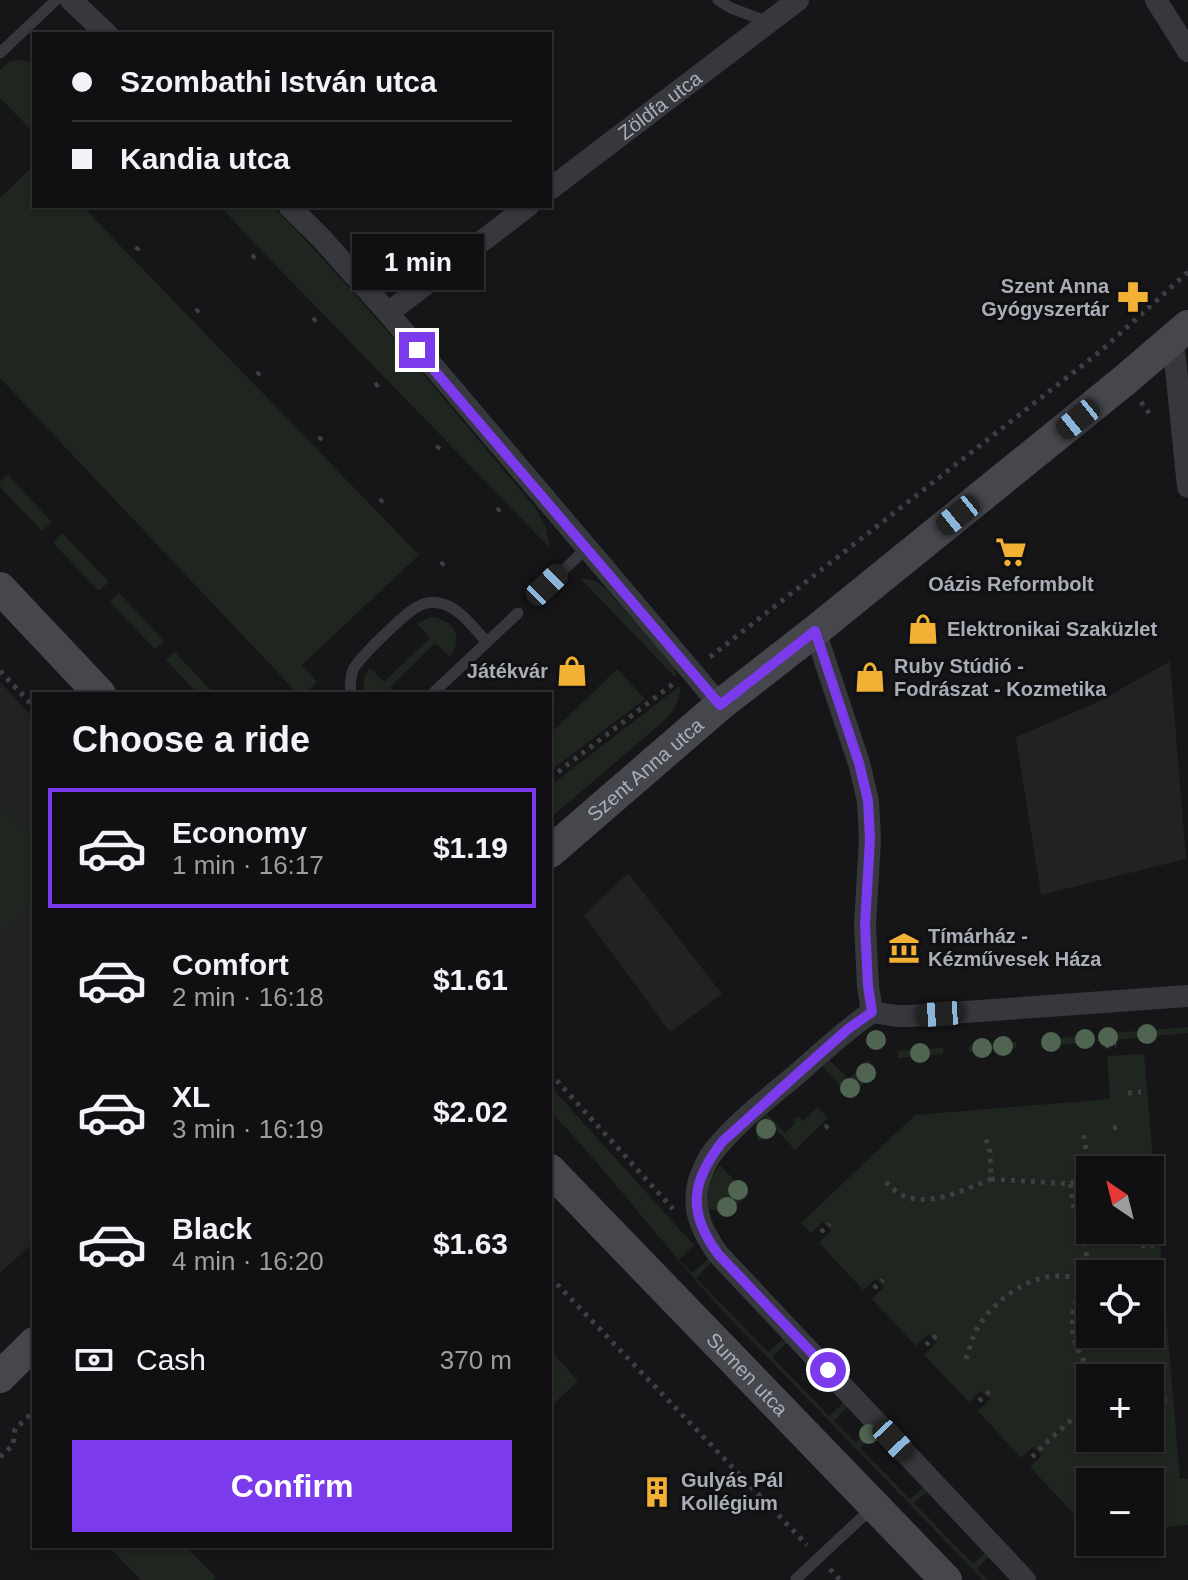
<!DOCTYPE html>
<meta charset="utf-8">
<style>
:root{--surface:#101012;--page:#1e1e20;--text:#f1f3f6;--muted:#9c9d9f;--line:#303032;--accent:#7c3aed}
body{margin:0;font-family:Helvetica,sans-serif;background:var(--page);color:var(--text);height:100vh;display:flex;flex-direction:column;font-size:30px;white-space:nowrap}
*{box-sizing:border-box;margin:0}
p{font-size:26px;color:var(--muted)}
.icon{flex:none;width:44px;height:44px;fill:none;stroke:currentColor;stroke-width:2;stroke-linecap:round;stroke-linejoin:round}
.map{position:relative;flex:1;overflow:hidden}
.details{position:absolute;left:32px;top:692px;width:520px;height:856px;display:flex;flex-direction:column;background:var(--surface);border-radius:0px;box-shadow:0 2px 6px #0004,0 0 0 2px var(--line)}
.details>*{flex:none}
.hud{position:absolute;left:32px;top:32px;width:520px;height:176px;border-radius:0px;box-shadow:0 2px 6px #0004,0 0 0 2px var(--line);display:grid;align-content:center;height:176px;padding:0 40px;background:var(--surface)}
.needle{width:52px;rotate:325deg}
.fabs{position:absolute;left:1076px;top:1156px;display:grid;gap:16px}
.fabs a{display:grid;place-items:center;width:88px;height:88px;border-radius:0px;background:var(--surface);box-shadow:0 2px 6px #0004,0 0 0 2px var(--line);font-size:40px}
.end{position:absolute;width:36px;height:36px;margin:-18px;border:10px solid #7c3aed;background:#fff;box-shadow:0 0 0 4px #fff}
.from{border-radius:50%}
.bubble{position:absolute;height:56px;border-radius:0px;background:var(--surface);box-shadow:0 2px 6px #0004,0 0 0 2px var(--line);font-size:26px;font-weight:800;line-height:56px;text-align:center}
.car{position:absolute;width:24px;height:48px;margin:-24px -12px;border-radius:10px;box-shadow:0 0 6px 2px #0007;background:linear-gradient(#222 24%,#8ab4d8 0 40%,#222 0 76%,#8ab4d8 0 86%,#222 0)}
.hud b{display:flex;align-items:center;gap:28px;height:76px;font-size:30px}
.hud b+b{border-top:2px solid var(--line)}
.hud i{width:20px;height:20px;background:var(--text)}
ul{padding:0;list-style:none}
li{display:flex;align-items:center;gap:24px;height:120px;margin:0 16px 12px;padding:0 24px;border:4px solid transparent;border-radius:0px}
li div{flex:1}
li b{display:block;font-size:30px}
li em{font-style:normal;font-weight:800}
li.current{border-color:var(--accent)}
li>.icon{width:72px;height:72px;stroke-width:1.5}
h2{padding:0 40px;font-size:36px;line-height:96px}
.pay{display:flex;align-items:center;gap:20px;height:88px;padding:0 40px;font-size:30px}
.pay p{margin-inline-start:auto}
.cta{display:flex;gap:16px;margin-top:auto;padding:16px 40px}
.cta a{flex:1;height:92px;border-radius:0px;background:var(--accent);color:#fff;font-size:32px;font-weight:800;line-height:92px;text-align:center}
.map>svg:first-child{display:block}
.built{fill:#222225}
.green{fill:#1e261f;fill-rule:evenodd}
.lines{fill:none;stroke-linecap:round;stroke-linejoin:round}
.path{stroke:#3d3f44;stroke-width:5;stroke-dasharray:4 6;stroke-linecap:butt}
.lane{stroke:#37383d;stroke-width:11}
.street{stroke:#37383d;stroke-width:22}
.secondary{stroke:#45474d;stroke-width:32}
.tree{fill:#506452}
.route{stroke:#7c3aed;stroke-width:10}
.labels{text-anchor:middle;stroke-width:6;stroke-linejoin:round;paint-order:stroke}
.street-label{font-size:20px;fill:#a8adb8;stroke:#111113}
.poi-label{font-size:20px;font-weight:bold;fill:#a8adb8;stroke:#111113;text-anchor:start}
</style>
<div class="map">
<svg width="1188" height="1580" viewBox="0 0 1188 1580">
<rect width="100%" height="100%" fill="#161618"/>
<g class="built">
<path d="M1170,661L1186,859L1041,895L1016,737L1100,701Z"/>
<path d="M0,682L34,719V1242L0,1273Z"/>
<path d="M628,873L722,994L670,1032L584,915Z"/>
</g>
<g class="green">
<path d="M18,60L28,61L34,65V133L0,98V70L9,62Z"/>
<path d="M34,165V206H82L419,555L302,665L317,682L305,694H298L0,378V198Z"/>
<path d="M220,206H272C366,300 448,405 534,506L545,525L550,548L257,246Z"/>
<path d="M8,475L52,522L42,531L0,487V482Z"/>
<path d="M62,533L109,582L99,591L53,543Z"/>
<path d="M580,578L594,580L606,589L672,665L677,674L674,676Z"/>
<path d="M119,593L164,641L155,649L110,602Z"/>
<path d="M431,617C455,620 464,637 450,657L435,643L390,687L396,694H365C362,684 364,676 370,668L384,682L430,638L417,623Z"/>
<path d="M175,652L214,694H198L166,660Z"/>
<path d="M617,669L645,699L550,771V734Z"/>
<path d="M680,686C680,699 675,710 666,719L550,818V786Z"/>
<path d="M0,806L34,839V900L4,930L0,926Z"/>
<path d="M1188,1027V1033L1101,1041V1034Z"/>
<path d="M1092,1036V1042L1044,1046V1039Z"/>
<path d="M1016,1042V1048L969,1052V1046Z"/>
<path d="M943,1048V1054L898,1058V1051Z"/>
<path d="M1144,1054L1180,1479H1188V1525L1150,1529V1482H1090V1507L1086,1503L1074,1514L1030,1467L1042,1455L1033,1447L1021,1458L978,1411L990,1399L981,1391L969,1402L924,1355L936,1343L928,1334L916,1346L872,1299L884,1287L876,1279L863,1290L819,1243L831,1231L823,1222L811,1233L801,1223L915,1115L1110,1099L1107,1056ZM1090,1170H1150V1230H1090ZM1090,1274H1150V1334H1090ZM1090,1378H1150V1438H1090Z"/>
<path d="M830,1060L848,1079L869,1060L872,1066V1075L851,1097L822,1066Z"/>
<path d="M550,1086L694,1245L679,1260L692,1273L708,1259L711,1263L696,1278L768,1352L783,1339L787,1343L772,1357L829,1416L843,1403L847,1407L834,1421L856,1443L870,1431L873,1434L860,1448L910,1499L923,1488L927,1492L914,1503L973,1564L985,1553L989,1557L977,1569L988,1580H983L720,1308C662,1243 610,1174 550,1111Z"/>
<path d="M818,1107L828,1118L795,1150L775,1128L759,1142C753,1131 758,1122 767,1114L785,1133L795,1123L793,1120L798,1116L803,1121Z"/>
<path d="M720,1165L748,1195L730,1212L707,1209C708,1193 709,1178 720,1165Z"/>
<path d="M550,1350L578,1381L550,1407Z"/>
<path d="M108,1546H185L216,1577L213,1580H141Z"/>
</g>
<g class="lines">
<g class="path">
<path d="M136,250L142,244"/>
<path d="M252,258L257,254"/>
<path d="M196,312L202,306"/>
<path d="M313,321L318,317"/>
<path d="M257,375L263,369"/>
<path d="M375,386L380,382"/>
<path d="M1141,402L1151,416"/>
<path d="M319,440L325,433"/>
<path d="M437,449L441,444"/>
<path d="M380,502L386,496"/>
<path d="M497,511L502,507"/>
<path d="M441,565L447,559"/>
<path d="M710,657L1102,350L1188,272"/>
<path d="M0,671L34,707"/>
<path d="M550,778L673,684"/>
<path d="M1105,1046L1116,1045"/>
<path d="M550,1073L673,1209"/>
<path d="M1128,1093L1141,1092"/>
<path d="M825,1128L832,1122"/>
<path d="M1113,1128L1123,1127"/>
<path d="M1135,1170L1147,1169"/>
<path d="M991,1179L1071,1184C1090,1167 1087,1154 1083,1131"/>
<path d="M886,1182C891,1187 896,1192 902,1195C929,1208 966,1189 991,1179L990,1152L986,1139"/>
<path d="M1071,1184C1071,1213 1088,1241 1087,1268C1087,1278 1080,1289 1077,1298C1066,1331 1076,1351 1095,1378"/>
<path d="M821,1232L830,1224"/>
<path d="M1141,1246L1154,1245"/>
<path d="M1087,1271L1138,1261"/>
<path d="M550,1277L807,1545"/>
<path d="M874,1288L883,1280"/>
<path d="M1150,1322L1160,1321"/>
<path d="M926,1345L937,1335"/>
<path d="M966,1359C970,1347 973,1334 980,1324C1001,1292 1046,1264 1083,1281"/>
<path d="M979,1401L990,1391"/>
<path d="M1154,1401L1167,1400"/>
<path d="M1046,1443L1090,1403"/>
<path d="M0,1457L13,1445L15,1429L34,1411"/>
<path d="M1032,1457L1042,1447"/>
<path d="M1084,1513L1090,1508"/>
<path d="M830,1569L840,1580"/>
</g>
<g class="lane">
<path d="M718,0L731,8L768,22"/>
<path d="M0,53L56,0"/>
<path d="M541,591L587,548"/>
<path d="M351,694C350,685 350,678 353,670C359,657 403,616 415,608C422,604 431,601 439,603C459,606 474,629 487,642"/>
<path d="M432,694L518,613"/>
<path d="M796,1579L872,1508"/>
</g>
<g class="street">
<path d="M71,0L107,34"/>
<path d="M1156,0L1188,51"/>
<path id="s1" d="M550,189L798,0"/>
<path d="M289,206L323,240L388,313L720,705"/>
<path d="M388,313L528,206"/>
<path d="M1173,339L1188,487"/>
<path d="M815,631L859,763L868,801L870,839L865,925L868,986L872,1012"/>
<path d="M1025,1580L718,1254C703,1233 692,1211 698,1185C700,1175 705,1165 710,1156C733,1125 766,1100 796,1075C821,1053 845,1030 872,1012L897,1016H909L1188,996"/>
</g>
<g class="secondary">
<path d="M0,588L100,694"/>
<path id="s2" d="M550,852L720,705L815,631L1125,380L1188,326"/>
<path id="s3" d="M550,1170L946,1580"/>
<path d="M0,1377L34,1343"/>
</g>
</g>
<g class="tree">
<circle cx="1147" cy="1034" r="10"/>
<circle cx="1108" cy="1037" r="10"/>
<circle cx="1085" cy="1039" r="10"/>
<circle cx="876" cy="1040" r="10"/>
<circle cx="1051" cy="1042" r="10"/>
<circle cx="1003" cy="1046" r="10"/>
<circle cx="982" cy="1048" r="10"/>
<circle cx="920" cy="1053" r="10"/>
<circle cx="866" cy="1073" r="10"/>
<circle cx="850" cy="1088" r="10"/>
<circle cx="766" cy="1129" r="10"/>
<circle cx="738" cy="1190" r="10"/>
<circle cx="727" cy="1207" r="10"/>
<circle cx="869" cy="1434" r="10"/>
</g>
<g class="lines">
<path class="route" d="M417,350L720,705L815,631L859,763L868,801L870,839L865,925L868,986L872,1012L848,1029L805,1067L722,1142C691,1182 687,1212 718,1254L828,1370"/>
</g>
<defs>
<symbol id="pharmacy-bare" viewBox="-9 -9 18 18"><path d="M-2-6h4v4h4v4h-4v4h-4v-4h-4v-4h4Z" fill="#f2b134" stroke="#111113" stroke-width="2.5" paint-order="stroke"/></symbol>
<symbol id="supermarket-bare" viewBox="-9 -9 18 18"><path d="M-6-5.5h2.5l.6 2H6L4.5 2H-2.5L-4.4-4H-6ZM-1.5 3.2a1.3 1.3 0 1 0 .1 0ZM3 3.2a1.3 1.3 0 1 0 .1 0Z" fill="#f2b134" stroke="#111113" stroke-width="2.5" paint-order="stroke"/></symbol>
<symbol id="shop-bare" viewBox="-9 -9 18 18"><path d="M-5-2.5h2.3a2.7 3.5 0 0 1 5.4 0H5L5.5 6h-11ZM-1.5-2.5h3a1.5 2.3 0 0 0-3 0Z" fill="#f2b134" stroke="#111113" stroke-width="2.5" paint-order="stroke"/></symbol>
<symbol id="museum-bare" viewBox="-9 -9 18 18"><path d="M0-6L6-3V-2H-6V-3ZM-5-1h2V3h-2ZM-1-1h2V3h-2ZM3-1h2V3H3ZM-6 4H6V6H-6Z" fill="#f2b134" stroke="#111113" stroke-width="2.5" paint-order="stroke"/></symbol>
<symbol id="building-bare" viewBox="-9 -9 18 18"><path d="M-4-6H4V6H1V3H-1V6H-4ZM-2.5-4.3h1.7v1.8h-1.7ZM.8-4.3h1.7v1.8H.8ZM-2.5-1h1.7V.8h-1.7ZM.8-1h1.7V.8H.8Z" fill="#f2b134" stroke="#111113" stroke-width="2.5" paint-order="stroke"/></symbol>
</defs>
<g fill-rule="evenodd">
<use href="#pharmacy-bare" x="1111" y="275" width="44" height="44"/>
<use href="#supermarket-bare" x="989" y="530" width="44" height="44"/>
<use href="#shop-bare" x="901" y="607" width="44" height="44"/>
<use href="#shop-bare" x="550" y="649" width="44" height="44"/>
<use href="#shop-bare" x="848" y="655" width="44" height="44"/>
<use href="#museum-bare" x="882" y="926" width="44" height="44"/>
<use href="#building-bare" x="635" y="1470" width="44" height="44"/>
</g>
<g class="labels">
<g class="street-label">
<text dy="7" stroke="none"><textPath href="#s1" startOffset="138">Zöldfa utca</textPath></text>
<text dy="7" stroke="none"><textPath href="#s2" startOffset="126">Szent Anna utca</textPath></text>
<text dy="7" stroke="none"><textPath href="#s3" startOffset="284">Sumen utca</textPath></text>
</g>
<g class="poi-label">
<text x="1109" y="293" text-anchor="end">Szent Anna<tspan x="1109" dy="23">Gyógyszertár</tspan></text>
<text x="1011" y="591" text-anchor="middle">Oázis Reformbolt</text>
<text x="947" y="636">Elektronikai Szaküzlet</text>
<text x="894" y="673">Ruby Stúdió -<tspan x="894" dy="23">Fodrászat - Kozmetika</tspan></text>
<text x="548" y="678" text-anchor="end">Játékvár</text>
<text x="928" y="943">Tímárház -<tspan x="928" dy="23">Kézművesek Háza</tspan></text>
<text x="681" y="1487">Gulyás Pál<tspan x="681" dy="23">Kollégium</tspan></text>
</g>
</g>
</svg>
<div class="fabs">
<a><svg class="needle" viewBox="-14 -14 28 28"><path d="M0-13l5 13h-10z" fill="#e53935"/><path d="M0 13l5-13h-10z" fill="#9c9d9f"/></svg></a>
<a><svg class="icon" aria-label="locate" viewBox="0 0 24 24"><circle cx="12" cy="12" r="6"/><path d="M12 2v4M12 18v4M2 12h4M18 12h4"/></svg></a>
<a>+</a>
<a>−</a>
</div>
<i class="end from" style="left:828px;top:1370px"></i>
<i class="end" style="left:417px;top:350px"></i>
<div class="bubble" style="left:352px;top:234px;width:132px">1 min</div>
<i class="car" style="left:1078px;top:419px;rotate:231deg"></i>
<i class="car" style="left:958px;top:515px;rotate:231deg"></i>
<i class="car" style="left:547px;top:585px;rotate:46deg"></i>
<i class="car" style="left:940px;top:1014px;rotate:266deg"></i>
<i class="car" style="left:893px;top:1440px;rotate:137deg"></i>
<div class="hud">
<b><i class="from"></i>Szombathi István utca</b>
<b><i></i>Kandia utca</b>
</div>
<section class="details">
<h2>Choose a ride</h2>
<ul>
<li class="current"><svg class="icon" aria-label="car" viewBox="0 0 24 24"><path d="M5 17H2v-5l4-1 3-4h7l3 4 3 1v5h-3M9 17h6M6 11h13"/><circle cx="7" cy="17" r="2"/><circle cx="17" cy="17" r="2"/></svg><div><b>Economy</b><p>1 min · 16:17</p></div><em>$1.19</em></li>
<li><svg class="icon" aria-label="car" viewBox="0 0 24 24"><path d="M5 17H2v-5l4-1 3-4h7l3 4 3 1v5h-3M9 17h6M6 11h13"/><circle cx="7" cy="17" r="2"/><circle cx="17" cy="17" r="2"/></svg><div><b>Comfort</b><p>2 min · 16:18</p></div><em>$1.61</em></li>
<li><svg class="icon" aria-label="car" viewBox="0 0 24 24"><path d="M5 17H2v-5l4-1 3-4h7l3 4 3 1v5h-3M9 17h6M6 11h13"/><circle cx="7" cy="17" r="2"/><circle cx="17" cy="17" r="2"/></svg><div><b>XL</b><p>3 min · 16:19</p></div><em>$2.02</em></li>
<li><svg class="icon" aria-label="car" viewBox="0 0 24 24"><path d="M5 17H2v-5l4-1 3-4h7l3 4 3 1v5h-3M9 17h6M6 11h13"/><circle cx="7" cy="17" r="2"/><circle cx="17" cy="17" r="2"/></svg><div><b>Black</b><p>4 min · 16:20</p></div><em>$1.63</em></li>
</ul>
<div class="pay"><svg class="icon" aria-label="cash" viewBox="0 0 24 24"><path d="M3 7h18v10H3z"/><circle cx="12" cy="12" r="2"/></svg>Cash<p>370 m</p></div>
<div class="cta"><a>Confirm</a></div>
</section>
</div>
